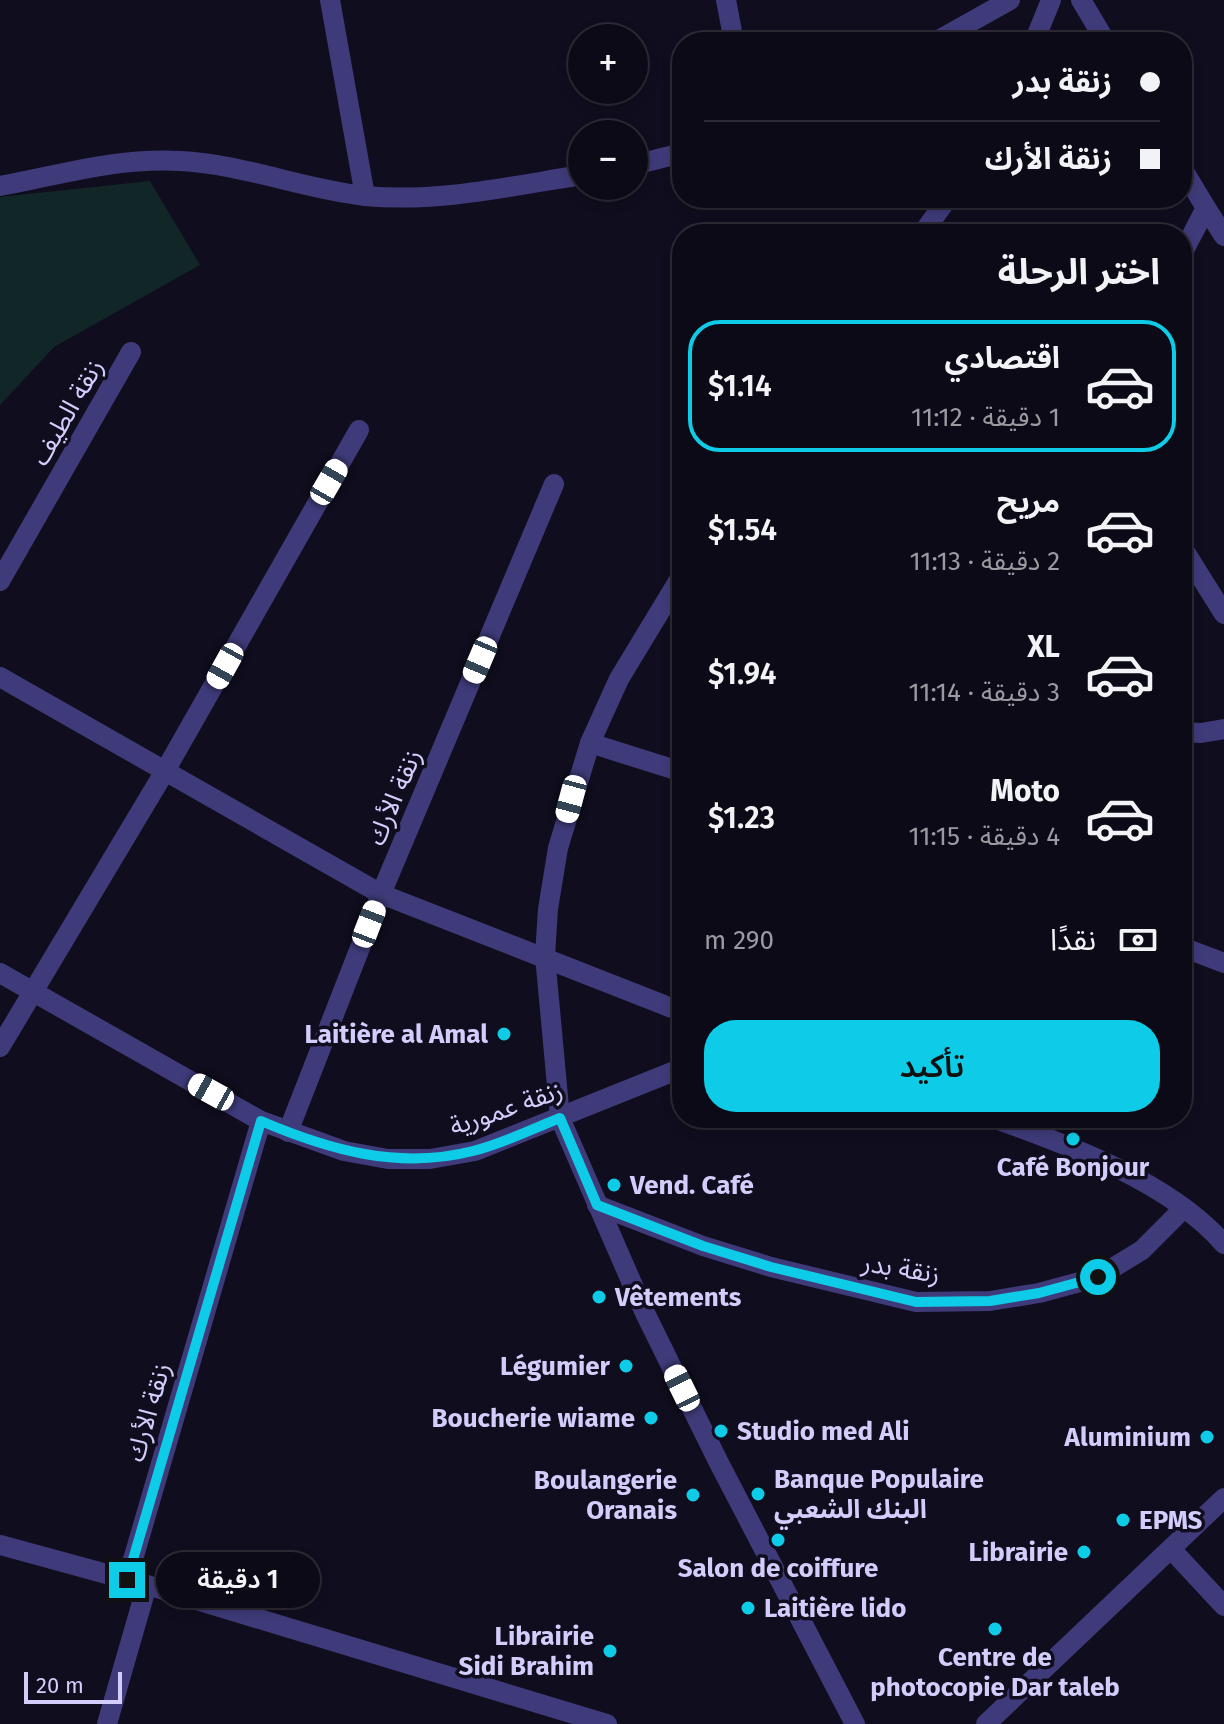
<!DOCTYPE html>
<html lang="ar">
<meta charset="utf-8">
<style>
:root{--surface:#0c0a16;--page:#15131f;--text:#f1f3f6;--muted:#9a9aa1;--line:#2c2b35;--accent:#0ecce7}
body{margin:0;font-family:"Fira Sans","Noto Sans Arabic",sans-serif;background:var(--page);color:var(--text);direction:rtl;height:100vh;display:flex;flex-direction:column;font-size:30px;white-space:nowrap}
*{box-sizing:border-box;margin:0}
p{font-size:26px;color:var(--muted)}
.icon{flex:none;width:44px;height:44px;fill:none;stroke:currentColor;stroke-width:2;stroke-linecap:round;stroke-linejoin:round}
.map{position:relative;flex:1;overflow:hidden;direction:ltr}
.panel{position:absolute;left:672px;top:224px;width:520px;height:904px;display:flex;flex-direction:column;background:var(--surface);border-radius:32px;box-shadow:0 4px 12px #0003,0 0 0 2px var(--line);direction:rtl}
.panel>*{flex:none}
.guide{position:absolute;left:672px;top:32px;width:520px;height:176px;border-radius:32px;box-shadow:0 4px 12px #0003,0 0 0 2px var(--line);direction:rtl;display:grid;align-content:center;height:176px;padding:0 32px;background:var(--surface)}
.controls{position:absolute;left:568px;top:24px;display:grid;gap:16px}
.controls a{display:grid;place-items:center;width:80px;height:80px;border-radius:50%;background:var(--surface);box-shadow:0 4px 12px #0003,0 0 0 2px var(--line);font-size:40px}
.scale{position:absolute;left:24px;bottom:20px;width:98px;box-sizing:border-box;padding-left:8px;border:4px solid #d3cdfc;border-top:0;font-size:22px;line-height:28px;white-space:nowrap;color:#d3cdfc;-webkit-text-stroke:6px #100d1e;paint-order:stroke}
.end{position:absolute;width:36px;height:36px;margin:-18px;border:10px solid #0ecce7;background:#111;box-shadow:0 0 0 4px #111}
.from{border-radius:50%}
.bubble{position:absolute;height:56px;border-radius:28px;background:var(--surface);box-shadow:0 4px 12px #0003,0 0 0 2px var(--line);font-size:26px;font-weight:600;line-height:56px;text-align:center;direction:rtl}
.car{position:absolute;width:24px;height:48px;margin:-24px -12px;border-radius:10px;box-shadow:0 0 6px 2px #0007;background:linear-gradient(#fff 24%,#345 0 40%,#fff 0 76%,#345 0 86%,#fff 0)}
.guide b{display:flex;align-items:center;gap:28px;height:76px;font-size:30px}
.guide b+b{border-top:2px solid var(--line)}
.guide i{width:20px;height:20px;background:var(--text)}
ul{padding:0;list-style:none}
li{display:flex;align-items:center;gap:24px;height:132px;margin:0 16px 12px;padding:0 16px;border:4px solid transparent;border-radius:32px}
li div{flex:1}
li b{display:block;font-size:30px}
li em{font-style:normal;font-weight:600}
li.active{border-color:var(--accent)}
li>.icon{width:72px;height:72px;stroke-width:1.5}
h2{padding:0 32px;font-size:36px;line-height:96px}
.pay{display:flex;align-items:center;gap:20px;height:88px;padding:0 32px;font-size:30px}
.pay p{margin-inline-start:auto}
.cta{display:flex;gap:16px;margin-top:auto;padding:16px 32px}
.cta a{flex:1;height:92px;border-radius:32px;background:var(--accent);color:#111;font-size:32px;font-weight:600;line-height:92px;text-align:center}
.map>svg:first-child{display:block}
.green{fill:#112727}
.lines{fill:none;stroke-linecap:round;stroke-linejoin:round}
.service{stroke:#3f3b7a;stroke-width:20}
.minor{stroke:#3f3b7a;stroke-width:20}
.tertiary{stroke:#3f3b7a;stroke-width:20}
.route{stroke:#0ecce7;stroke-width:10}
.poi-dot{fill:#0ecce7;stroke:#100d1e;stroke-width:3}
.labels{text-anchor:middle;stroke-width:7;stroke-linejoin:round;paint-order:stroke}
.street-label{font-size:26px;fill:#d3cdfc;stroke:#100d1e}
.poi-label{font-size:26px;font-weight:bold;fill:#d3cdfc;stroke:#100d1e;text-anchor:end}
</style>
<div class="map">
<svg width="1224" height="1724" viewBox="0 0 1224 1724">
<rect width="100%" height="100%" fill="#100d1e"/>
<path class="green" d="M150,181L200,265L54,347L0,405V197Z"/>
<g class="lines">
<path class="service" d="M1206,208L1224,236"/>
<g class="minor">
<path d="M330,0L365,196"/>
<path d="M726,0L734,42"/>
<path d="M1081,0L1106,42"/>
<path d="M935,42L1010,0"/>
<path d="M634,165L682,153"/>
<path d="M1182,168L1206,208L1182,254"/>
<path d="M0,186C60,175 118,157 180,161C243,164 302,189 365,196C438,203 511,186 582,175"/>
<path d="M1182,547L1224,614"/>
<path d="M0,581L131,352"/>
<path d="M0,677L381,894L682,1012"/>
<path d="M1182,732L1201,733L1224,729"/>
<path d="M590,743L682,772"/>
<path d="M1182,947L1224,963"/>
<path d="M0,973L261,1121L344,1151L388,1159H430L475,1151L682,1068"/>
<path d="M0,1047L165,771L359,430"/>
<path d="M993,1118C1069,1145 1170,1182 1224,1244"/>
<path d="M288,1132L381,894L554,484"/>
<path d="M597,1205L703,1246L771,1267L916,1302L990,1301L1039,1293L1098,1277L1142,1250L1184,1208"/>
<path d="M1171,1549L1224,1606"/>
<path d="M127,1580L261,1121"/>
<path d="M107,1724L147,1585"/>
</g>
<g class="tertiary">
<path d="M1034,42L1051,0"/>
<path d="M922,234L948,198"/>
<path d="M682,575L619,679L590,743L558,848L548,909L545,956L560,1118L645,1313L719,1463L855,1724"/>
<path d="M0,1545L147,1585L607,1724"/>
<path d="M986,1724L1224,1498"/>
</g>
</g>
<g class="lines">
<path class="route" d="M127,1580L261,1121C329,1150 399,1170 473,1151C502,1144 532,1129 560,1118L597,1205L703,1246L771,1267L916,1302L990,1301L1039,1293L1098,1277"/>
</g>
<g class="poi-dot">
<circle cx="504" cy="1034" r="8"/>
<circle cx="1073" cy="1139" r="8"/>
<circle cx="614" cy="1185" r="8"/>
<circle cx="599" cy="1297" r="8"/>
<circle cx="626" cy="1366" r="8"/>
<circle cx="651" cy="1418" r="8"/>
<circle cx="721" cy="1431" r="8"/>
<circle cx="1207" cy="1437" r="8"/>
<circle cx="758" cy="1494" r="8"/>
<circle cx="693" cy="1495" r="8"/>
<circle cx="1123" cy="1520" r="8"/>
<circle cx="778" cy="1540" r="8"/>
<circle cx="1084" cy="1552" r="8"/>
<circle cx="748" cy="1608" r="8"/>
<circle cx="995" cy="1629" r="8"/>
<circle cx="610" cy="1651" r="8"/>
</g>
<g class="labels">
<g class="street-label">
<text transform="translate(67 412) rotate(-60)" y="9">زنقة الطيف</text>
<text transform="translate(394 797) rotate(-67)" y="9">زنقة الأرك</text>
<text transform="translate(506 1108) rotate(-19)" y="9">زنقة عمورية</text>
<text transform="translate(901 1268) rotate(9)" y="9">زنقة بدر</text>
<text transform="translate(148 1412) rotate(-74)" y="9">زنقة الأرك</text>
</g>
<g class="poi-label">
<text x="488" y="1043">Laitière al Amal</text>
<text x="1073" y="1176" text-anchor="middle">Café Bonjour</text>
<text x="630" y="1194" text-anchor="start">Vend. Café</text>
<text x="615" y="1306" text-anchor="start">Vêtements</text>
<text x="610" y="1375">Légumier</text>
<text x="635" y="1427">Boucherie wiame</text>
<text x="737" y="1440" text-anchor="start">Studio med Ali</text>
<text x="1191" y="1446">Aluminium</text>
<text x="774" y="1488" text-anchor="start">Banque Populaire<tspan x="774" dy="30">البنك الشعبي</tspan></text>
<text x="677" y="1489">Boulangerie<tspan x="677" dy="30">Oranais</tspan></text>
<text x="1139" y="1529" text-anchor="start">EPMS</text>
<text x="1068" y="1561">Librairie</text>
<text x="778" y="1577" text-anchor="middle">Salon de coiffure</text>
<text x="764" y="1617" text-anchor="start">Laitière lido</text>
<text x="594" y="1645">Librairie<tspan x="594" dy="30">Sidi Brahim</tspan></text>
<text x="995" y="1666" text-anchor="middle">Centre de<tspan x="995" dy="30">photocopie Dar taleb</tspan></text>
</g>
</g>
</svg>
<div class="controls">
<a>+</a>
<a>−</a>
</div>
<div class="scale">20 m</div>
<i class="end from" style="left:1098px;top:1277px"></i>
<i class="end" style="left:127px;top:1580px"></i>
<div class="bubble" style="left:156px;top:1552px;width:164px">1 دقيقة</div>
<i class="car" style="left:329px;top:482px;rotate:30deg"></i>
<i class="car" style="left:480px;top:660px;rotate:203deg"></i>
<i class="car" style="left:225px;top:666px;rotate:209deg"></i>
<i class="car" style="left:571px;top:799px;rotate:195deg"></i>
<i class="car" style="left:369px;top:924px;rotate:21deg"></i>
<i class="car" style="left:211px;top:1092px;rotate:299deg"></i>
<i class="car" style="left:682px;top:1388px;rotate:334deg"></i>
<div class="guide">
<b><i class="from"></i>زنقة بدر</b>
<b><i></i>زنقة الأرك</b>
</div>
<section class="panel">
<h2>اختر الرحلة</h2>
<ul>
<li class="active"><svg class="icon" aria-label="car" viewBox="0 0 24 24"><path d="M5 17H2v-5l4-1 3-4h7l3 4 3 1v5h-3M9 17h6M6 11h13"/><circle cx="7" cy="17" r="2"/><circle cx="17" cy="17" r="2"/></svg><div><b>اقتصادي</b><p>1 دقيقة · 11:12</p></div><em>$1.14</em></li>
<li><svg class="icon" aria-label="car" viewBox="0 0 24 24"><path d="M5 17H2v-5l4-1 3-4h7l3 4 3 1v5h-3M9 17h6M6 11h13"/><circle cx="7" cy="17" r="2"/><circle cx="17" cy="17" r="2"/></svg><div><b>مريح</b><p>2 دقيقة · 11:13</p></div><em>$1.54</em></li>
<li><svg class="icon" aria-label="car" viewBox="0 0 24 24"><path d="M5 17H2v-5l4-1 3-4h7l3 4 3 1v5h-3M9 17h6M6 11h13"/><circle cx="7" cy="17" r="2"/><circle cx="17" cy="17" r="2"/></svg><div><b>XL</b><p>3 دقيقة · 11:14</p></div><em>$1.94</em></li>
<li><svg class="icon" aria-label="car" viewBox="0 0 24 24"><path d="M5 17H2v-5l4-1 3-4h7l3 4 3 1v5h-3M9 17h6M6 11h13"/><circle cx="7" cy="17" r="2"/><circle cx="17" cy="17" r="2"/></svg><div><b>Moto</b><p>4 دقيقة · 11:15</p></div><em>$1.23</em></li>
</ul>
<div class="pay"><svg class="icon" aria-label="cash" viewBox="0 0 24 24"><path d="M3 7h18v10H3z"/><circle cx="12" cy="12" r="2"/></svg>نقدًا<p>290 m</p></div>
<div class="cta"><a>تأكيد</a></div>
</section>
</div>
